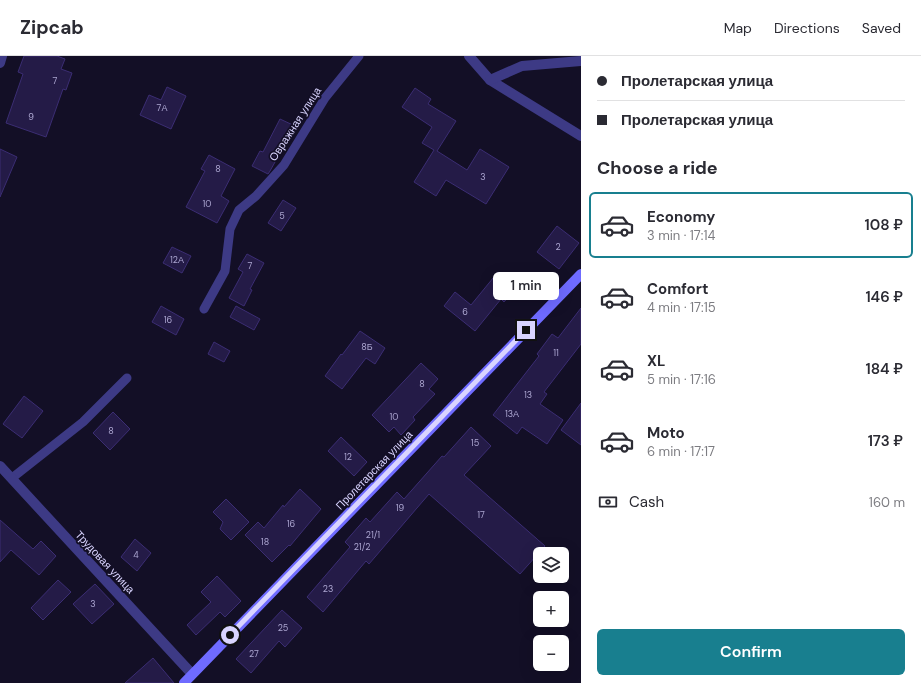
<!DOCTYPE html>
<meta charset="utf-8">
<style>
:root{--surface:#fff;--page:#f2f2f3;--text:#2b2b33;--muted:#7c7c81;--line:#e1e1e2;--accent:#187f8f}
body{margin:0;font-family:"DM Sans",sans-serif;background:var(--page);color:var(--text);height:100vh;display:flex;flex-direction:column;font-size:15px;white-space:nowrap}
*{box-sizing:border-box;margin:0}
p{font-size:13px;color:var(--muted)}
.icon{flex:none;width:22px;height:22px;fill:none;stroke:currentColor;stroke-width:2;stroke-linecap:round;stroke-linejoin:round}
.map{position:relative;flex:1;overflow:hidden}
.panel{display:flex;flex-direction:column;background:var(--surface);width:340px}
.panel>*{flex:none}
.top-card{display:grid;align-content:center;height:88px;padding:0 16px;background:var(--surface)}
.controls{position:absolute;left:533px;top:491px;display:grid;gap:8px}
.controls a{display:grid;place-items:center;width:36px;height:36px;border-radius:6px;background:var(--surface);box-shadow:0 4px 16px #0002;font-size:20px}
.end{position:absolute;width:18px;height:18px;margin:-9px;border:5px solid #d9d4ff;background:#111;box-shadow:0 0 0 2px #111}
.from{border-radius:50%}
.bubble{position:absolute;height:28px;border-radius:6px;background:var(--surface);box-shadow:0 4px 16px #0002;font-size:13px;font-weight:600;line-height:28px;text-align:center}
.top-card b{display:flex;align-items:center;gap:14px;height:38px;font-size:15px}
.top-card b+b{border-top:1px solid var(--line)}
.top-card i{width:10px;height:10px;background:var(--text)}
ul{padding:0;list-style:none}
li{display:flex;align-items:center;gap:12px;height:66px;margin:0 8px 6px;padding:0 8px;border:2px solid transparent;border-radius:6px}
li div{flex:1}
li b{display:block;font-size:15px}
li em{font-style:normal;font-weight:600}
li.current{border-color:var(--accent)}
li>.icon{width:36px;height:36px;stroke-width:1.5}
h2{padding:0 16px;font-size:18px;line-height:48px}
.pay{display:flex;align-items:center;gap:10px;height:44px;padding:0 16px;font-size:15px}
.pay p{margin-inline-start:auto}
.primary-button{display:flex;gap:8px;margin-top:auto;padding:8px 16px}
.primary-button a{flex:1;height:46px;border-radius:6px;background:var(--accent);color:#fff;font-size:16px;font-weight:600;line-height:46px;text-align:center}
header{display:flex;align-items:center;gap:24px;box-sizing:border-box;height:56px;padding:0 20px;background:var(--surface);border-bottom:1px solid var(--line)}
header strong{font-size:19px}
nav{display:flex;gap:22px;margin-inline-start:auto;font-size:14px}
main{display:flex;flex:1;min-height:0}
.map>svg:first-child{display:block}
.building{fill:#241b47;stroke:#3b2d73}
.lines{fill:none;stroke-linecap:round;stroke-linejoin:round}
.lane{stroke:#3d3a85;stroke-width:9}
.street{stroke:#3d3a85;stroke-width:10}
.secondary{stroke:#6f6bff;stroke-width:10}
.route{stroke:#d9d4ff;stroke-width:5}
.labels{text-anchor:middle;stroke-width:3.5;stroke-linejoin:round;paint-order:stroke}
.number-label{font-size:9px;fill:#aca6d1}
.street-label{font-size:11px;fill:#d9d4ff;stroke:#130f26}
</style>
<header>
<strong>Zipcab</strong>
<nav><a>Map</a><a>Directions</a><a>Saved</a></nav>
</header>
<main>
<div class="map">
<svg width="581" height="627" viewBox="0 0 581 627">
<rect width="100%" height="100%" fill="#130f26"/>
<g class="building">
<path d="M24,0H57L65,3L61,13L72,17L66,34L63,33L46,81L6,67L23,18L18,16Z"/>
<path d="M167,31L186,40L171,73L140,59L149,39L161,44Z"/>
<path d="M415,32L431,43L428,48L456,65L437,95L467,114L480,93L509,111L486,148L446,124L436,140L414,126L434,94L422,87L432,71L402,51Z"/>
<path d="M280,63L295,70L270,115L268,118L252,110L260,95L263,96Z"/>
<path d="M0,93L17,101L0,141Z"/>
<path d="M209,99L235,113L221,140L229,145L217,167L186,151L205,115L201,113Z"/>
<path d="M283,144L296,152L281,175L268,167Z"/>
<path d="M557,170L579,187L559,213L537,196Z"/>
<path d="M172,191L191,200L182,217L163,207Z"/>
<path d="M247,198L264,207L250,233L252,234L244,250L229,242L243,216L238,213Z"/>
<path d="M498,216L517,231L504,246L501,243L475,275L444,250L455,236L471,249Z"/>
<path d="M161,250L184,263L176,279L152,266Z"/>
<path d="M236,250L260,263L254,274L230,261Z"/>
<path d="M581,252V288L544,336L547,338L540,348L563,364L547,388L522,371L517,378L493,359L539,300L537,298L552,278L558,282Z"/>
<path d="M360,275L385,292L375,308L366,302L342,333L325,320L341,298L342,299Z"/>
<path d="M214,286L230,295L224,306L208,298Z"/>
<path d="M421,307L438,323L429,333L435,338L413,361L415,364L401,379L394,371L389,376L372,359Z"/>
<path d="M24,340L43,355L22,382L3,368Z"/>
<path d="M581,347V389L561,374Z"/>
<path d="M113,356L130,373L110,394L93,377Z"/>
<path d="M471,371L491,390L464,419L545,490L520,518L429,438L369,508L366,505L323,556L307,541L350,491L345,486L366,462L370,466L397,436L404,443L442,400L444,401Z"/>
<path d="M341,381L367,406L354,420L328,395Z"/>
<path d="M300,433L321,453L290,490L289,489L272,506L245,479L258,466L264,472L283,449L284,451Z"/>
<path d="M226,443L249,466L231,484L220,473L223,466L213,456Z"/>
<path d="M0,464L33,493L41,485L56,500L39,519L11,494L0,506Z"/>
<path d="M135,483L151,497L137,515L121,501Z"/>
<path d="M217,520L241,545L225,561L220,556L196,579L187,569L211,546L201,536Z"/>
<path d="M58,524L71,536L43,564L31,552Z"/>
<path d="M95,528L114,548L92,568L73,548Z"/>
<path d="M282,554L302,572L285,591L279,585L251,617L236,603Z"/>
<path d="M153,602L174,627H125Z"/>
</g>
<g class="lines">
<g class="lane">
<path d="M204,253L225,215L230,173L239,154L256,140L284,109L325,42L359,0"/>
<path d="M12,422L83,366L127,322"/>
</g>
<g class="street">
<path d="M469,0L490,24L581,80"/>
<path d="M0,7L2,0"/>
<path d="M490,24L522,10L581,5"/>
<path d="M0,410L192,618"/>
</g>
<path class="secondary" d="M184,627L581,218"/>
</g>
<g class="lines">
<path class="route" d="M230,579L526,274"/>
</g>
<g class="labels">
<g class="number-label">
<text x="55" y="28">7</text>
<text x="162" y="55">7А</text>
<text x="31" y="64">9</text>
<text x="218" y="116">8</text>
<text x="483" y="124">3</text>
<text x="207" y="151">10</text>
<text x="282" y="163">5</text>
<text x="558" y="194">2</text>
<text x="177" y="207">12А</text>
<text x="250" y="213">7</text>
<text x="465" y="259">6</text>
<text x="168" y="267">16</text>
<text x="367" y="294">8Б</text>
<text x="556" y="300">11</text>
<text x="422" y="331">8</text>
<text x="528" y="342">13</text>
<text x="512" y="361">13А</text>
<text x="394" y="364">10</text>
<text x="111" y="378">8</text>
<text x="475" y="390">15</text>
<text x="348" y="404">12</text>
<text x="400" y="455">19</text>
<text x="481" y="462">17</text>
<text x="291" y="471">16</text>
<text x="373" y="482">21/1</text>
<text x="265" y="489">18</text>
<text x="362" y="494">21/2</text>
<text x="136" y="502">4</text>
<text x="328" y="536">23</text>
<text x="93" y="551">3</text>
<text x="283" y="575">25</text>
<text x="254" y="601">27</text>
</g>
<g class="street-label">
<text transform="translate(295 68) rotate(-57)" y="4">Овражная улица</text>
<text transform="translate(374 414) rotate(-46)" y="4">Пролетарская улица</text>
<text transform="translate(105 506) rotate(47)" y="4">Трудовая улица</text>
</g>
</g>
</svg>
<div class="controls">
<a><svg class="icon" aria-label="layers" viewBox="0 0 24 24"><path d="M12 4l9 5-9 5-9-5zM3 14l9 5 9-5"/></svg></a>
<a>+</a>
<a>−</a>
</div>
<i class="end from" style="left:230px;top:579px"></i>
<i class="end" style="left:526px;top:274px"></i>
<div class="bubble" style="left:493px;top:216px;width:66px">1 min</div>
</div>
<section class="panel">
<div class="top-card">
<b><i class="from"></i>Пролетарская улица</b>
<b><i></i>Пролетарская улица</b>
</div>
<h2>Choose a ride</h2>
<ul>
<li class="current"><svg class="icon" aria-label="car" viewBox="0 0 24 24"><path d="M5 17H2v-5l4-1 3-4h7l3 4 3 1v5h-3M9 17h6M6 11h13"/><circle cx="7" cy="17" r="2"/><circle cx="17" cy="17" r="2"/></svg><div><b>Economy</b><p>3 min · 17:14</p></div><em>108 ₽</em></li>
<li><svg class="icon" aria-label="car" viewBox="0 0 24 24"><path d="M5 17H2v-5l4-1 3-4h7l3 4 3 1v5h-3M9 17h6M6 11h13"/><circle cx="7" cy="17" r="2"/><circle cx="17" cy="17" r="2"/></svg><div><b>Comfort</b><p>4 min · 17:15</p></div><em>146 ₽</em></li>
<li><svg class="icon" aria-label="car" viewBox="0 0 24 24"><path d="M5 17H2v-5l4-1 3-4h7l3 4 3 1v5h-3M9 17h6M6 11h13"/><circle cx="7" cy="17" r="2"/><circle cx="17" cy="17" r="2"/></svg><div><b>XL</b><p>5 min · 17:16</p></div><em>184 ₽</em></li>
<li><svg class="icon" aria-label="car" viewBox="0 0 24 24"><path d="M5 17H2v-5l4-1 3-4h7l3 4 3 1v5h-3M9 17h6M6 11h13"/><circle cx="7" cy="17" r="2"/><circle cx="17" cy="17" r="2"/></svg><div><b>Moto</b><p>6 min · 17:17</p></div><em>173 ₽</em></li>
</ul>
<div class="pay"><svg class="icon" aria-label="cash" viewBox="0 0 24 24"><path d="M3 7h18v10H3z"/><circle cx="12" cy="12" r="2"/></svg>Cash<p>160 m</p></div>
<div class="primary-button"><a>Confirm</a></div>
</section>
</main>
